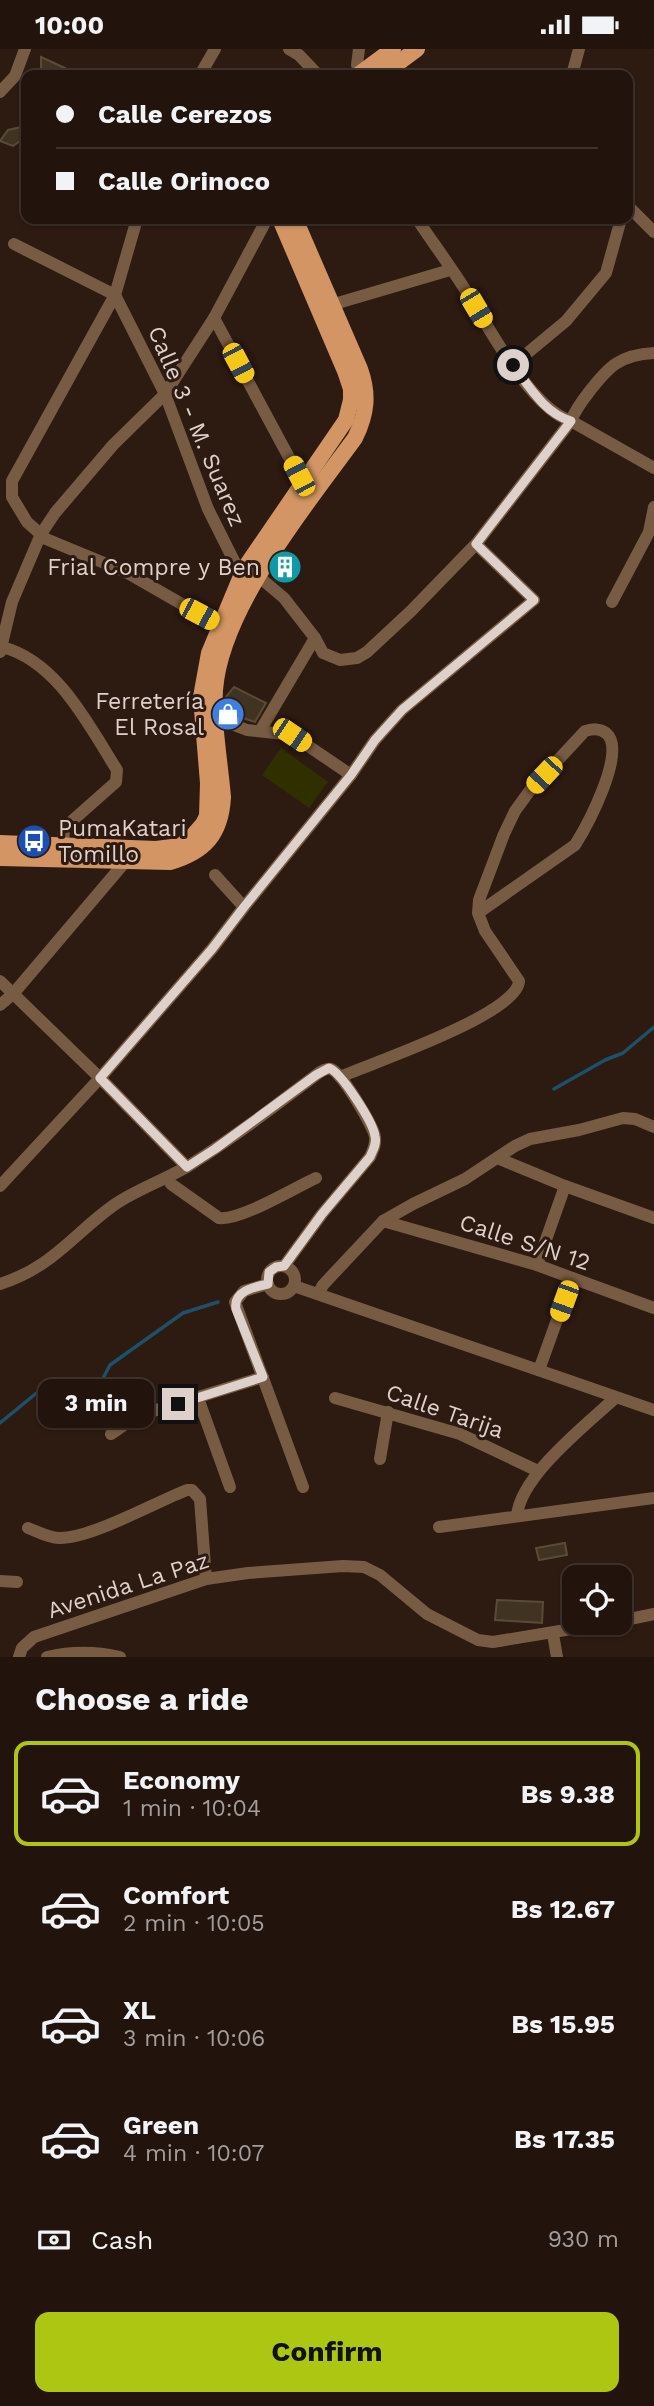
<!DOCTYPE html>
<meta charset="utf-8">
<style>
:root{--surface:#22140d;--page:#2e211b;--text:#f1f3f6;--muted:#a29e9d;--line:#3f332e;--accent:#acc611}
body{margin:0;font-family:"Work Sans",sans-serif;background:var(--page);color:var(--text);height:100vh;display:flex;flex-direction:column;font-size:26px;white-space:nowrap}
*{box-sizing:border-box;margin:0}
p{font-size:23px;color:var(--muted)}
.icon{flex:none;width:38px;height:38px;fill:none;stroke:currentColor;stroke-width:2;stroke-linecap:round;stroke-linejoin:round}
.map{position:relative;height:1608px;overflow:hidden}
.panel{display:flex;flex-direction:column;background:var(--surface);flex:1}
.panel>*{flex:none}
.hud{position:absolute;left:21px;top:21px;width:612px;height:154px;border-radius:14px;box-shadow:0 2px 5px #0004,0 0 0 2px var(--line);display:grid;align-content:center;height:154px;padding:0 35px;background:var(--surface)}
.tools{position:absolute;left:562px;top:1516px;display:grid;gap:14px}
.tools a{display:grid;place-items:center;width:70px;height:70px;border-radius:14px;background:var(--surface);box-shadow:0 2px 5px #0004,0 0 0 2px var(--line);font-size:35px}
.end{position:absolute;width:32px;height:32px;margin:-16px;border:9px solid #ded0ca;background:#111;box-shadow:0 0 0 4px #111}
.from{border-radius:50%}
.bubble{position:absolute;height:49px;border-radius:14px;background:var(--surface);box-shadow:0 2px 5px #0004,0 0 0 2px var(--line);font-size:23px;font-weight:700;line-height:49px;text-align:center}
.car{position:absolute;width:21px;height:42px;margin:-21px -10px;border-radius:9px;box-shadow:0 0 5px 2px #0007;background:linear-gradient(#f5c518 24%,#345 0 40%,#f5c518 0 76%,#345 0 86%,#f5c518 0)}
.hud b{display:flex;align-items:center;gap:24px;height:66px;font-size:26px}
.hud b+b{border-top:2px solid var(--line)}
.hud i{width:18px;height:18px;background:var(--text)}
ul{padding:0;list-style:none}
li{display:flex;align-items:center;gap:21px;height:105px;margin:0 14px 10px;padding:0 21px;border:4px solid transparent;border-radius:14px}
li div{flex:1}
li b{display:block;font-size:26px}
li em{font-style:normal;font-weight:700}
li.selected{border-color:var(--accent)}
li>.icon{width:63px;height:63px;stroke-width:1.5}
h2{padding:0 35px;font-size:32px;line-height:84px}
.pay{display:flex;align-items:center;gap:18px;height:77px;padding:0 35px;font-size:26px}
.pay p{margin-inline-start:auto}
.action{display:flex;gap:14px;margin-top:auto;padding:14px 35px}
.action a{flex:1;height:80px;border-radius:14px;background:var(--accent);color:#111;font-size:28px;font-weight:700;line-height:80px;text-align:center}
.status{display:flex;justify-content:space-between;align-items:center;height:49px;padding:0 35px;background:var(--surface);direction:ltr}
.status svg{height:19px;fill:currentColor}
.map>svg:first-child{display:block}
.green{fill:#2f2f00}
.lines{fill:none;stroke-linecap:round;stroke-linejoin:round}
.stream{stroke:#1b516a;stroke-width:3.5}
.building{fill:#413321;stroke:#5a4b38;stroke-width:2}
.minor{stroke:#785b43;stroke-width:12}
.major{stroke:#d29563;stroke-width:16}
.route{stroke:#ded0ca;stroke-width:9}
.labels{text-anchor:middle;stroke-width:6;stroke-linejoin:round;paint-order:stroke}
.street-label{font-size:23px;fill:#ded0ca;stroke:#2d1a11}
.poi-label{font-size:23px;fill:#ded0ca;stroke:#2d1a11;text-anchor:end}
</style>
<div class="status"><b>10:00</b><svg viewBox="0 0 49 12"><path d="M0 12V9h3v3zM5 12V6h3v6zM10 12V3h3v9zM15 12V0h3v12zM26 1h20v11H26zM47 4h2v5h-2z"/></svg></div>
<div class="map">
<svg width="654" height="1608" viewBox="0 0 654 1608">
<rect width="100%" height="100%" fill="#2d1a11"/>
<path class="green" d="M281,699L328,733L309,759L262,726Z"/>
<g class="lines">
<g class="stream">
<path d="M554,1040L605,1011L623,1004L654,978"/>
<path d="M0,1374L39,1342L63,1335L101,1333L110,1316L183,1264L218,1253"/>
</g>
</g>
<g class="building">
<path d="M41,8L80,26H60L41,20Z"/>
<path d="M26,77V88L13,97L0,92L8,81Z"/>
<path d="M285,505L299,516L287,532L273,523Z"/>
<path d="M234,638L266,654L255,673L225,663L226,648Z"/>
<path d="M565,1494L567,1506L539,1511L536,1499Z"/>
<path d="M497,1551L543,1553L542,1574L495,1571Z"/>
</g>
<g class="lines">
<g class="minor">
<path d="M289,0L299,6L318,26"/>
<path d="M359,0L357,16L362,23"/>
<path d="M200,26L215,0"/>
<path d="M572,26L579,0"/>
<path d="M0,43L15,27L25,0"/>
<path d="M628,157L654,183"/>
<path d="M137,170L115,246L12,432V448L27,473L46,490L126,523L220,577"/>
<path d="M417,170C433,194 451,218 466,242C488,277 531,360 571,372L654,419"/>
<path d="M14,195L115,246L165,345L208,460L236,516L244,520"/>
<path d="M331,256L450,221"/>
<path d="M214,269L299,427L305,434"/>
<path d="M513,316L566,272L606,224L621,170"/>
<path d="M258,527L284,549L315,589L323,604L340,611L357,609L367,603L411,562L476,495L571,372C575,361 582,352 589,343C609,317 620,306 654,304"/>
<path d="M612,553L649,483L654,458"/>
<path d="M2,598C57,612 88,675 117,721L116,733L64,779L63,797"/>
<path d="M0,603L12,553L41,485L55,464L113,396L165,345L214,269L267,170"/>
<path d="M216,674L226,673L247,681L292,686L351,726"/>
<path d="M260,682L315,589"/>
<path d="M215,826L244,858"/>
<path d="M0,932L100,1029L187,1118"/>
<path d="M0,956L13,945L125,813"/>
<path d="M340,1028C372,1014 518,965 519,932L485,882L478,864L479,851L504,785L515,762L531,740L585,682C593,680 599,679 606,684C628,701 587,777 575,796L478,864"/>
<path d="M497,1109L565,1137L654,1169"/>
<path d="M167,1129L171,1135L219,1169C240,1172 294,1139 316,1129"/>
<path d="M0,1137L100,1029L212,900L244,858L351,726L375,691L402,661L534,551L476,495"/>
<path d="M383,1172L537,1216L654,1259"/>
<path d="M537,1216L565,1137"/>
<circle cx="281" cy="1231" r="14"/>
<path d="M0,1235C53,1218 72,1186 114,1156C137,1140 165,1131 190,1116C233,1089 275,1057 316,1026C320,1023 326,1019 331,1020C340,1021 374,1078 375,1088C376,1096 373,1101 370,1108L322,1165L284,1217"/>
<path d="M268,1235L244,1242L235,1253L303,1438"/>
<path d="M294,1237L654,1361"/>
<path d="M318,1245L323,1236L383,1172L413,1155L465,1130L515,1097L530,1090L579,1081L623,1069L635,1070L654,1078"/>
<path d="M539,1321L572,1229"/>
<path d="M198,1349L230,1438"/>
<path d="M335,1349L460,1385L538,1422"/>
<path d="M111,1385L137,1367L263,1328"/>
<path d="M380,1410L388,1363"/>
<path d="M517,1467C520,1427 586,1376 615,1349"/>
<path d="M439,1478L654,1449"/>
<path d="M28,1479C38,1483 49,1489 59,1489C90,1490 156,1453 187,1441H192L200,1450L206,1530"/>
<path d="M0,1532L17,1533"/>
<path d="M620,1572L654,1565"/>
<path d="M553,1585L557,1608"/>
<path d="M19,1608L22,1599L34,1588L206,1530L248,1524L343,1517L364,1518L380,1526L427,1565L478,1591L493,1593L614,1573"/>
<path d="M47,1608C72,1602 94,1602 120,1608"/>
</g>
<g class="major">
<path d="M358,26L393,0"/>
<path d="M382,26L417,0"/>
<path d="M0,794L156,800L180,797L190,790L203,775L207,767L208,734L201,648L209,604L244,520L346,371L351,351V340L345,322L280,170"/>
<path d="M0,809L170,813C205,803 221,785 223,748C220,713 213,676 215,641C221,559 307,455 355,389C367,365 369,345 360,320L295,170"/>
</g>
</g>
<g class="lines">
<path class="route" d="M178,1355L263,1328L236,1260C233,1242 254,1238 268,1235L269,1223L276,1218L284,1217L322,1165L370,1108C373,1101 377,1095 375,1087C373,1073 341,1023 329,1019L316,1026L215,1100L187,1118L100,1029L212,900L244,858L351,726L375,691L402,661L534,551L476,495L571,372C544,364 529,337 513,316"/>
</g>
<defs>
<symbol id="building-disc" viewBox="-11 -11 22 22"><circle r="9.5" fill="#0f9aa8" stroke="#2d1a11"/><path d="M-4-6H4V6H1V3H-1V6H-4ZM-2.5-4.3h1.7v1.8h-1.7ZM.8-4.3h1.7v1.8H.8ZM-2.5-1h1.7V.8h-1.7ZM.8-1h1.7V.8H.8Z" fill="#fff"/></symbol>
<symbol id="shop-disc" viewBox="-11 -11 22 22"><circle r="9.5" fill="#3f7fe0" stroke="#2d1a11"/><path d="M-5-2.5h2.3a2.7 3.5 0 0 1 5.4 0H5L5.5 6h-11ZM-1.5-2.5h3a1.5 2.3 0 0 0-3 0Z" fill="#fff"/></symbol>
<symbol id="bus-disc" viewBox="-11 -11 22 22"><circle r="9.5" fill="#1a4fb4" stroke="#2d1a11"/><path d="M-5-6H5V4H4V6H2V4H-2V6H-4V4H-5ZM-3.5-4V0h7V-4ZM-3.5 1.2v1.5H-2V1.2ZM2 1.2v1.5H3.5V1.2Z" fill="#fff"/></symbol>
</defs>
<g fill-rule="evenodd">
<use href="#building-disc" x="266" y="499" width="38" height="38"/>
<use href="#shop-disc" x="209" y="646" width="38" height="38"/>
<use href="#bus-disc" x="15" y="773" width="38" height="38"/>
</g>
<g class="labels">
<g class="street-label">
<text transform="translate(197 377) rotate(67)" y="8">Calle 3 - M. Suarez</text>
<text transform="translate(525 1193) rotate(18)" y="8">Calle S/N 12</text>
<text transform="translate(445 1362) rotate(19)" y="8">Calle Tarija</text>
<text transform="translate(128 1536) rotate(-18)" y="8">Avenida La Paz</text>
</g>
<g class="poi-label">
<text x="260" y="526">Frial Compre y Ben</text>
<text x="204" y="660">Ferretería<tspan x="204" dy="26">El Rosal</tspan></text>
<text x="58" y="787" text-anchor="start">PumaKatari<tspan x="58" dy="26">Tomillo</tspan></text>
</g>
</g>
</svg>
<div class="tools">
<a><svg class="icon" aria-label="locate" viewBox="0 0 24 24"><circle cx="12" cy="12" r="6"/><path d="M12 2v4M12 18v4M2 12h4M18 12h4"/></svg></a>
</div>
<i class="end from" style="left:513px;top:316px"></i>
<i class="end" style="left:178px;top:1355px"></i>
<div class="bubble" style="left:38px;top:1330px;width:116px">3 min</div>
<i class="car" style="left:476px;top:259px;rotate:149deg"></i>
<i class="car" style="left:238px;top:314px;rotate:152deg"></i>
<i class="car" style="left:299px;top:427px;rotate:332deg"></i>
<i class="car" style="left:199px;top:565px;rotate:118deg"></i>
<i class="car" style="left:292px;top:686px;rotate:124deg"></i>
<i class="car" style="left:544px;top:726px;rotate:223deg"></i>
<i class="car" style="left:564px;top:1252px;rotate:200deg"></i>
<div class="hud">
<b><i class="from"></i>Calle Cerezos</b>
<b><i></i>Calle Orinoco</b>
</div>
</div>
<section class="panel">
<h2>Choose a ride</h2>
<ul>
<li class="selected"><svg class="icon" aria-label="car" viewBox="0 0 24 24"><path d="M5 17H2v-5l4-1 3-4h7l3 4 3 1v5h-3M9 17h6M6 11h13"/><circle cx="7" cy="17" r="2"/><circle cx="17" cy="17" r="2"/></svg><div><b>Economy</b><p>1 min · 10:04</p></div><em>Bs 9.38</em></li>
<li><svg class="icon" aria-label="car" viewBox="0 0 24 24"><path d="M5 17H2v-5l4-1 3-4h7l3 4 3 1v5h-3M9 17h6M6 11h13"/><circle cx="7" cy="17" r="2"/><circle cx="17" cy="17" r="2"/></svg><div><b>Comfort</b><p>2 min · 10:05</p></div><em>Bs 12.67</em></li>
<li><svg class="icon" aria-label="car" viewBox="0 0 24 24"><path d="M5 17H2v-5l4-1 3-4h7l3 4 3 1v5h-3M9 17h6M6 11h13"/><circle cx="7" cy="17" r="2"/><circle cx="17" cy="17" r="2"/></svg><div><b>XL</b><p>3 min · 10:06</p></div><em>Bs 15.95</em></li>
<li><svg class="icon" aria-label="car" viewBox="0 0 24 24"><path d="M5 17H2v-5l4-1 3-4h7l3 4 3 1v5h-3M9 17h6M6 11h13"/><circle cx="7" cy="17" r="2"/><circle cx="17" cy="17" r="2"/></svg><div><b>Green</b><p>4 min · 10:07</p></div><em>Bs 17.35</em></li>
</ul>
<div class="pay"><svg class="icon" aria-label="cash" viewBox="0 0 24 24"><path d="M3 7h18v10H3z"/><circle cx="12" cy="12" r="2"/></svg>Cash<p>930 m</p></div>
<div class="action"><a>Confirm</a></div>
</section>
